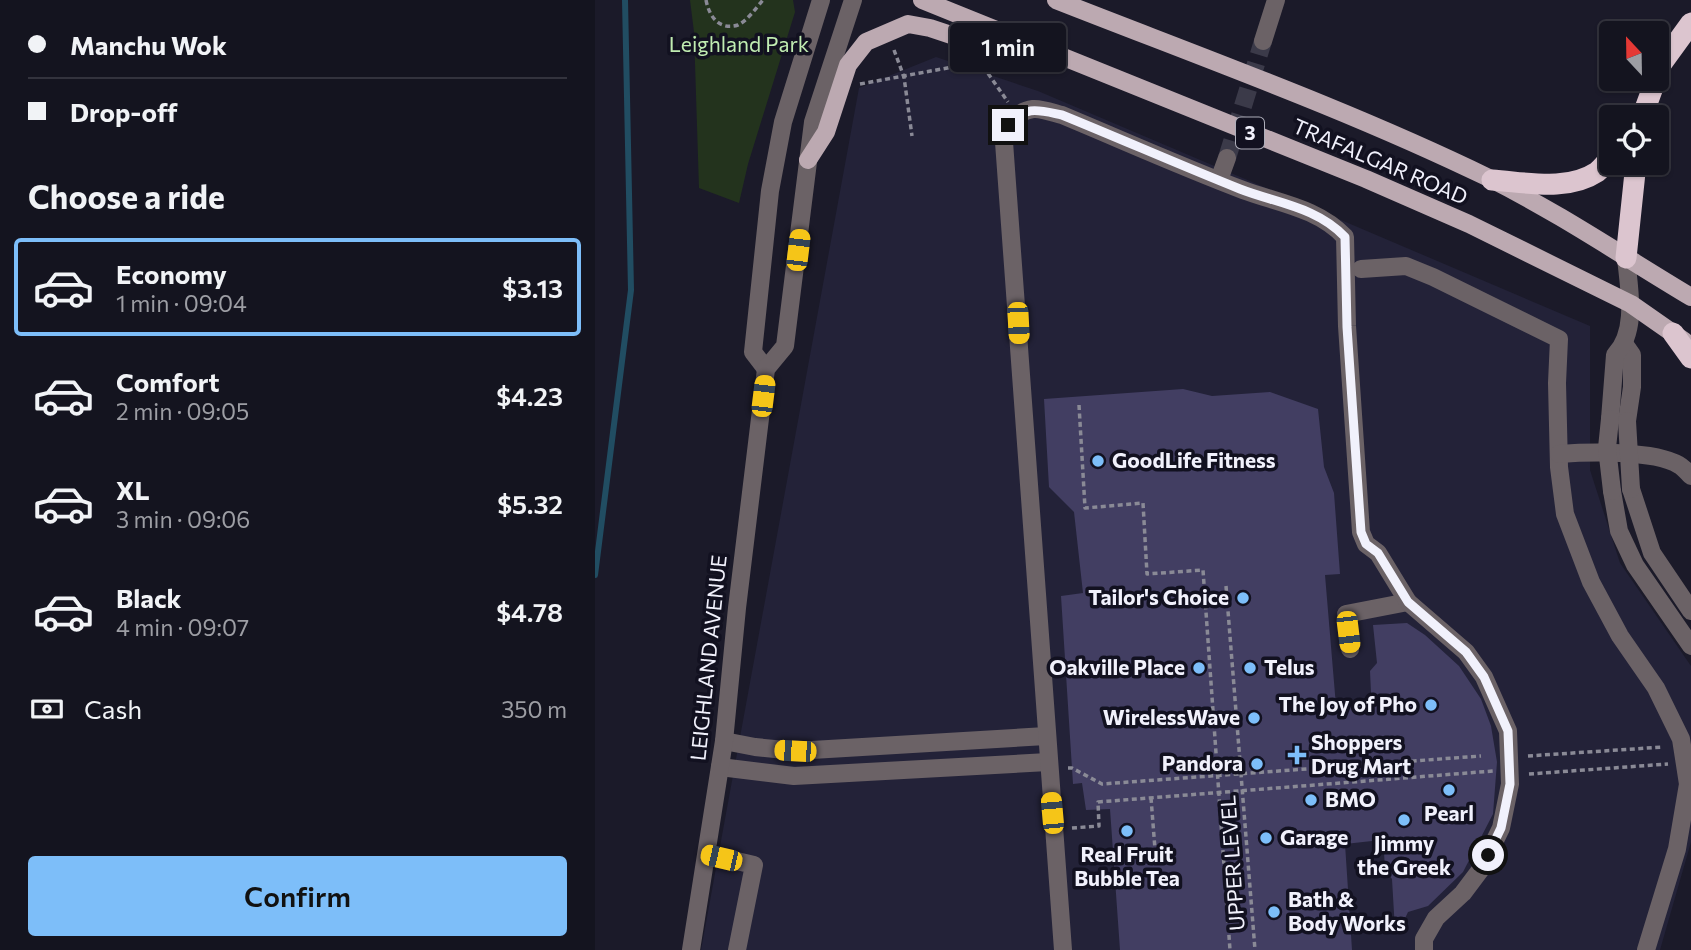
<!DOCTYPE html>
<meta charset="utf-8">
<style>
:root{--surface:#14141f;--page:#21212c;--text:#f1f3f6;--muted:#9d9ea4;--line:#33333d;--accent:#7dbef9}
body{margin:0;font-family:Commissioner,sans-serif;background:var(--page);color:var(--text);height:100vh;display:flex;flex-direction:column;font-size:26px;white-space:nowrap}
*{box-sizing:border-box;margin:0}
p{font-size:23px;color:var(--muted)}
.icon{flex:none;width:38px;height:38px;fill:none;stroke:currentColor;stroke-width:2;stroke-linecap:round;stroke-linejoin:round}
.map{position:relative;flex:1;overflow:hidden}
.drawer{display:flex;flex-direction:column;background:var(--surface);width:595px}
.drawer>*{flex:none}
.top-card{display:grid;align-content:center;height:154px;padding:0 28px;background:var(--surface)}
.needle{width:46px;rotate:338deg}
.buttons{position:absolute;left:1004px;top:21px;display:grid;gap:14px}
.buttons a{display:grid;place-items:center;width:70px;height:70px;border-radius:7px;background:var(--surface);box-shadow:0 2px 5px #0004,0 0 0 2px var(--line);font-size:35px}
.end{position:absolute;width:32px;height:32px;margin:-16px;border:9px solid #f1f1fc;background:#111;box-shadow:0 0 0 4px #111}
.from{border-radius:50%}
.bubble{position:absolute;height:49px;border-radius:7px;background:var(--surface);box-shadow:0 2px 5px #0004,0 0 0 2px var(--line);font-size:23px;font-weight:600;line-height:49px;text-align:center}
.car{position:absolute;width:21px;height:42px;margin:-21px -10px;border-radius:9px;box-shadow:0 0 5px 2px #0007;background:linear-gradient(#f5c518 24%,#345 0 40%,#f5c518 0 76%,#345 0 86%,#f5c518 0)}
.top-card b{display:flex;align-items:center;gap:24px;height:66px;font-size:26px}
.top-card b+b{border-top:2px solid var(--line)}
.top-card i{width:18px;height:18px;background:var(--text)}
ul{padding:0;list-style:none}
li{display:flex;align-items:center;gap:21px;height:98px;margin:0 14px 10px;padding:0 14px;border:4px solid transparent;border-radius:7px}
li div{flex:1}
li b{display:block;font-size:26px}
li em{font-style:normal;font-weight:600}
li.current{border-color:var(--accent)}
li>.icon{width:63px;height:63px;stroke-width:1.5}
h2{padding:0 28px;font-size:32px;line-height:84px}
.pay{display:flex;align-items:center;gap:18px;height:77px;padding:0 28px;font-size:26px}
.pay p{margin-inline-start:auto}
.button{display:flex;gap:14px;margin-top:auto;padding:14px 28px}
.button a{flex:1;height:80px;border-radius:7px;background:var(--accent);color:#111;font-size:28px;font-weight:600;line-height:80px;text-align:center}
main{display:flex;flex:1;min-height:0}
.map>svg:first-child{display:block}
.built{fill:#232238}
.green{fill:#23331d}
.lines{fill:none;stroke-linecap:round;stroke-linejoin:round}
.stream{stroke:#214d62;stroke-width:6}
.building{fill:#423e62}
.minor-tunnel{stroke:#3b3a49;stroke-width:18;stroke-dasharray:18 9;stroke-linecap:butt}
.path{stroke:#8a8a96;stroke-width:3.5;stroke-dasharray:5 3.5;stroke-linecap:butt}
.minor{stroke:#6b6266;stroke-width:18}
.major{stroke:#bca9b1;stroke-width:18}
.highway{stroke:#dcc5cf;stroke-width:21}
.minor-bridge{stroke:#6b6266;stroke-width:18}
.route{stroke:#f1f1fc;stroke-width:9}
.poi-dot{fill:#7dbef9;stroke:#121120;stroke-width:2.5}
.labels{text-anchor:middle;stroke-width:7;stroke-linejoin:round;paint-order:stroke}
.shield{fill:#121120;stroke:#aeaeba;stroke-width:2}
.shield-label{font-size:19px;font-weight:bold;fill:#f1f1fc}
.park-label{font-size:21px;fill:#c0ecb1;stroke:#121120}
.street-label{font-size:21px;fill:#f1f1fc;stroke:#121120}
.poi-label{font-size:21px;font-weight:bold;fill:#f1f1fc;stroke:#121120;text-anchor:start}
</style>
<main>
<section class="drawer">
<div class="top-card">
<b><i class="from"></i>Manchu Wok</b>
<b><i></i>Drop-off</b>
</div>
<h2>Choose a ride</h2>
<ul>
<li class="current"><svg class="icon" aria-label="car" viewBox="0 0 24 24"><path d="M5 17H2v-5l4-1 3-4h7l3 4 3 1v5h-3M9 17h6M6 11h13"/><circle cx="7" cy="17" r="2"/><circle cx="17" cy="17" r="2"/></svg><div><b>Economy</b><p>1 min · 09:04</p></div><em>$3.13</em></li>
<li><svg class="icon" aria-label="car" viewBox="0 0 24 24"><path d="M5 17H2v-5l4-1 3-4h7l3 4 3 1v5h-3M9 17h6M6 11h13"/><circle cx="7" cy="17" r="2"/><circle cx="17" cy="17" r="2"/></svg><div><b>Comfort</b><p>2 min · 09:05</p></div><em>$4.23</em></li>
<li><svg class="icon" aria-label="car" viewBox="0 0 24 24"><path d="M5 17H2v-5l4-1 3-4h7l3 4 3 1v5h-3M9 17h6M6 11h13"/><circle cx="7" cy="17" r="2"/><circle cx="17" cy="17" r="2"/></svg><div><b>XL</b><p>3 min · 09:06</p></div><em>$5.32</em></li>
<li><svg class="icon" aria-label="car" viewBox="0 0 24 24"><path d="M5 17H2v-5l4-1 3-4h7l3 4 3 1v5h-3M9 17h6M6 11h13"/><circle cx="7" cy="17" r="2"/><circle cx="17" cy="17" r="2"/></svg><div><b>Black</b><p>4 min · 09:07</p></div><em>$4.78</em></li>
</ul>
<div class="pay"><svg class="icon" aria-label="cash" viewBox="0 0 24 24"><path d="M3 7h18v10H3z"/><circle cx="12" cy="12" r="2"/></svg>Cash<p>350 m</p></div>
<div class="button"><a>Confirm</a></div>
</section>
<div class="map">
<svg width="1096" height="950" viewBox="0 0 1096 950">
<rect width="100%" height="100%" fill="#1b1a29"/>
<path class="built" d="M341,57L443,91L995,326V470L1025,563L1096,666V842L1065,950H106L264,88Z"/>
<path class="green" d="M95,0H198L200,12L153,164L144,203L104,188L99,32Z"/>
<g class="lines">
<path class="stream" d="M0,575L36,290L30,0"/>
</g>
<path class="building" d="M588,389L617,396L675,392L723,409L729,467L739,493L745,574L730,575L741,706L768,704L776,693L775,671L782,663L778,625L812,623L830,635L864,666L886,699L896,726L902,762L898,814L868,872L833,906L813,912L807,925L800,930L797,879L790,870L789,852L777,841L750,844L757,950H525L515,809L491,810L487,783L478,784L466,596L488,593L479,512L454,487L449,399Z"/>
<g class="lines">
<path class="minor-tunnel" d="M632,158L668,41"/>
<g class="path">
<path d="M111,0C114,16 124,31 143,25C152,21 161,8 168,0"/>
<path d="M299,50L309,77L317,136"/>
<path d="M265,84L385,62L413,102"/>
<path d="M484,405L490,508L548,503L552,574L608,570L635,950"/>
<path d="M631,586L660,950"/>
<path d="M933,756L1068,747"/>
<path d="M473,768H477L507,784L886,756"/>
<path d="M934,774L1073,764"/>
<path d="M556,798L561,862"/>
<path d="M477,828L504,826L503,802L898,771"/>
</g>
<g class="minor">
<path d="M668,41L681,0"/>
<path d="M624,180L632,158"/>
<path d="M766,269L811,266L838,277L964,339L962,383L964,467L970,514L996,582L1025,636L1061,688L1086,739L1093,784L1082,849L1051,950"/>
<path d="M1030,345L1037,355V387L1032,421"/>
<path d="M171,369L158,352L175,191L188,122L226,0"/>
<path d="M1015,419L1020,355C1043,331 1034,289 1031,258"/>
<path d="M964,454C993,452 1059,450 1084,465C1088,467 1092,472 1096,476"/>
<path d="M1036,489L1057,553L1096,611"/>
<path d="M1017,491L1024,531L1040,565L1096,646"/>
<path d="M755,649L751,614L813,602"/>
<path d="M129,741L160,747L200,751L451,736"/>
<path d="M125,767L199,776L453,762"/>
<path d="M112,854L159,865L142,950"/>
<path d="M96,950L129,741L142,608L171,369L190,346L218,122L258,0"/>
<path d="M468,950L409,142C411,127 421,111 438,109C446,108 459,113 467,115C527,140 587,167 648,190C683,203 723,208 750,237L752,326L766,532L771,544L783,553L813,602L871,652L889,677L913,731L915,784L906,828L886,869L868,893L841,918L829,939V950"/>
</g>
<g class="major">
<path d="M327,0L771,179L874,224L1036,304L1089,341"/>
<path d="M461,0C606,57 754,110 894,178C964,213 1029,257 1096,297"/>
<path d="M213,160L231,132L253,65L271,42L313,24L335,28L386,45L421,39"/>
</g>
<g class="highway">
<path d="M1062,76L1067,63L1096,23"/>
<path d="M1047,117L1061,79"/>
<path d="M897,180C930,182 972,192 1002,172C1007,168 1012,161 1017,156"/>
<path d="M1031,258L1041,163"/>
<path d="M1078,333L1096,358"/>
</g>
<g class="minor-bridge">
<path d="M1015,419L1012,448L1017,491"/>
<path d="M1032,421L1036,489"/>
</g>
</g>
<g class="lines">
<path class="route" d="M413,125C432,105 443,110 467,115C526,139 585,165 645,189C681,203 722,207 750,237L752,327L766,532L771,544L783,553L813,602L871,652L889,677L913,731L915,784L906,828L893,855"/>
</g>
<g class="poi-dot">
<circle cx="503" cy="461" r="7"/>
<circle cx="648" cy="598" r="7"/>
<circle cx="604" cy="668" r="7"/>
<circle cx="655" cy="668" r="7"/>
<circle cx="836" cy="705" r="7"/>
<circle cx="659" cy="718" r="7"/>
<path d="M698.5 744.5h7v7h7v7h-7v7h-7v-7h-7v-7h7z"/>
<circle cx="662" cy="764" r="7"/>
<circle cx="854" cy="790" r="7"/>
<circle cx="716" cy="800" r="7"/>
<circle cx="809" cy="820" r="7"/>
<circle cx="532" cy="831" r="7"/>
<circle cx="671" cy="838" r="7"/>
<circle cx="679" cy="912" r="7"/>
</g>
<g class="labels">
<rect class="shield" x="641" y="117.5" width="28" height="31" rx="5"/>
<g class="shield-label">
<text x="655" y="140">3</text>
</g>
<g class="park-label">
<text x="144" y="52">Leighland Park</text>
</g>
<g class="street-label">
<text transform="translate(785 162) rotate(23)" y="7">TRAFALGAR ROAD</text>
<text transform="translate(114 658) rotate(-84)" y="7">LEIGHLAND AVENUE</text>
<text transform="translate(638 863) rotate(-94)" y="7">UPPER LEVEL</text>
</g>
<g class="poi-label">
<text x="517" y="468">GoodLife Fitness</text>
<text x="634" y="605" text-anchor="end">Tailor's Choice</text>
<text x="590" y="675" text-anchor="end">Oakville Place</text>
<text x="669" y="675">Telus</text>
<text x="822" y="712" text-anchor="end">The Joy of Pho</text>
<text x="645" y="725" text-anchor="end">WirelessWave</text>
<text x="716" y="750">Shoppers<tspan x="716" dy="24">Drug Mart</tspan></text>
<text x="648" y="771" text-anchor="end">Pandora</text>
<text x="730" y="807">BMO</text>
<text x="854" y="821" text-anchor="middle">Pearl</text>
<text x="685" y="845">Garage</text>
<text x="809" y="851" text-anchor="middle">Jimmy<tspan x="809" dy="24">the Greek</tspan></text>
<text x="532" y="862" text-anchor="middle">Real Fruit<tspan x="532" dy="24">Bubble Tea</tspan></text>
<text x="693" y="907">Bath &amp;<tspan x="693" dy="24">Body Works</tspan></text>
</g>
</g>
</svg>
<div class="buttons">
<a><svg class="needle" viewBox="-14 -14 28 28"><path d="M0-13l5 13h-10z" fill="#e53935"/><path d="M0 13l5-13h-10z" fill="#9d9ea4"/></svg></a>
<a><svg class="icon" aria-label="locate" viewBox="0 0 24 24"><circle cx="12" cy="12" r="6"/><path d="M12 2v4M12 18v4M2 12h4M18 12h4"/></svg></a>
</div>
<i class="end from" style="left:893px;top:855px"></i>
<i class="end" style="left:413px;top:125px"></i>
<div class="bubble" style="left:355px;top:23px;width:116px">1 min</div>
<i class="car" style="left:203px;top:250px;rotate:7deg"></i>
<i class="car" style="left:423px;top:323px;rotate:177deg"></i>
<i class="car" style="left:168px;top:396px;rotate:7deg"></i>
<i class="car" style="left:753px;top:632px;rotate:173deg"></i>
<i class="car" style="left:200px;top:751px;rotate:273deg"></i>
<i class="car" style="left:457px;top:813px;rotate:355deg"></i>
<i class="car" style="left:126px;top:858px;rotate:283deg"></i>
</div>
</main>
